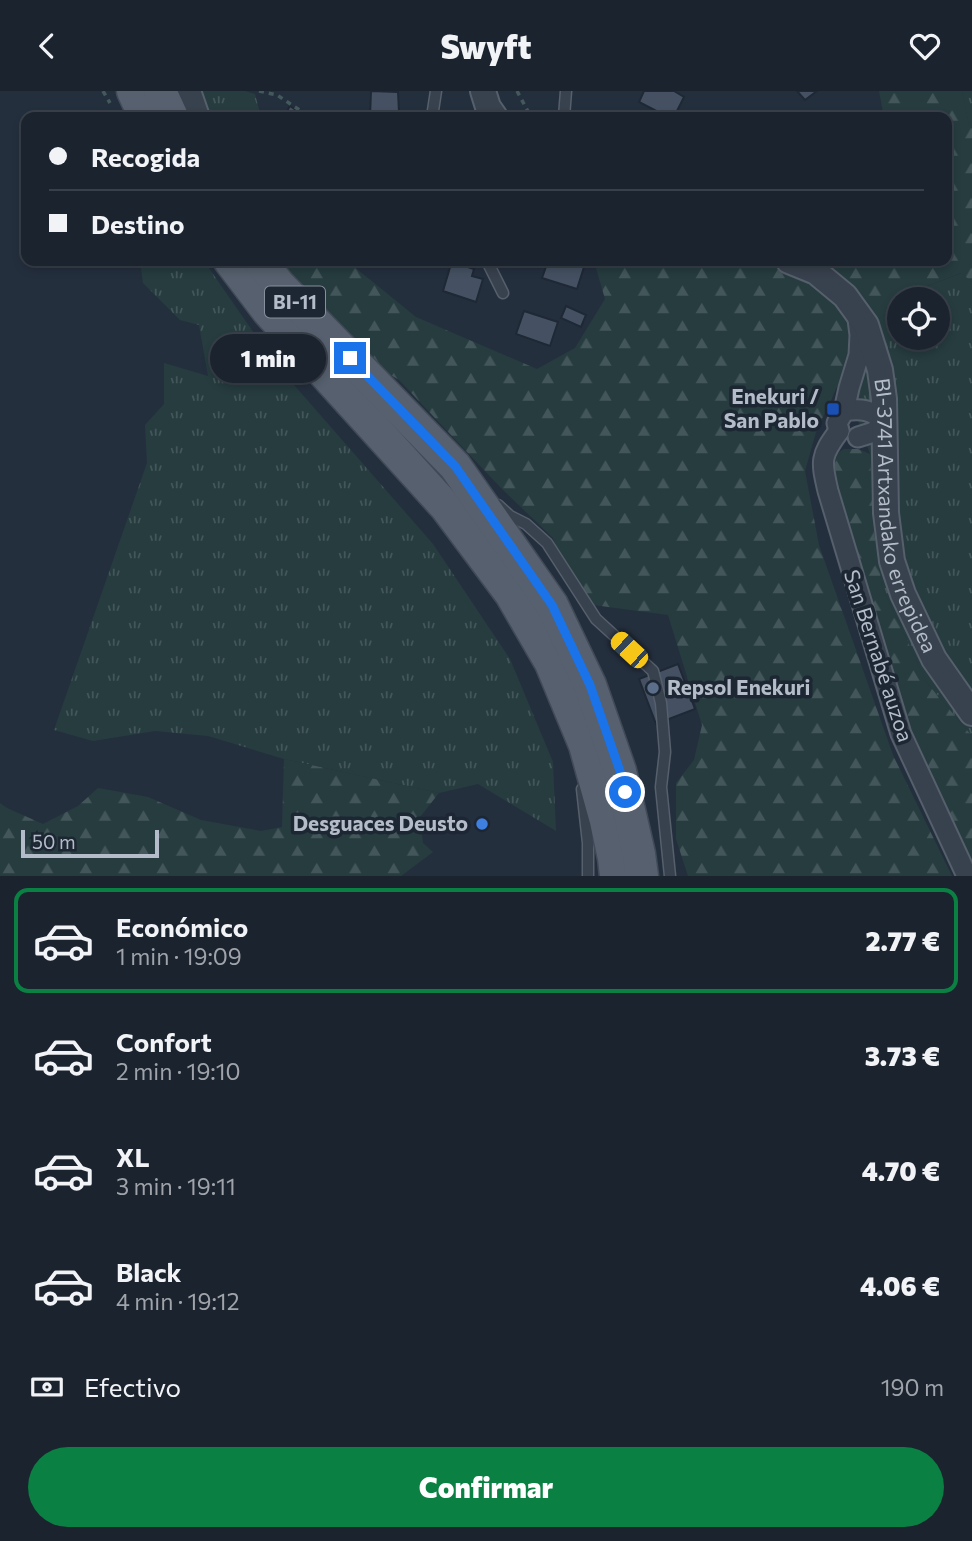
<!DOCTYPE html>
<html lang="es">
<meta charset="utf-8">
<style>
:root{--surface:#1b232e;--page:#242b36;--text:#f1f3f6;--muted:#a0a4aa;--line:#39404a;--accent:#0b8043}
body{margin:0;font-family:Commissioner,sans-serif;background:var(--page);color:var(--text);height:100vh;display:flex;flex-direction:column;font-size:26px;white-space:nowrap}
*{box-sizing:border-box;margin:0}
p{font-size:23px;color:var(--muted)}
.icon{flex:none;width:38px;height:38px;fill:none;stroke:currentColor;stroke-width:2;stroke-linecap:round;stroke-linejoin:round}
.map{position:relative;height:785px;overflow:hidden}
.side{display:flex;flex-direction:column;background:var(--surface);flex:1}
.side>*{flex:none}
.top-card{position:absolute;left:21px;top:21px;width:931px;height:154px;border-radius:14px;box-shadow:0 4px 10px #0003,0 0 0 2px var(--line);display:grid;align-content:center;height:154px;padding:0 28px;background:var(--surface)}
.buttons{position:absolute;left:887px;top:196px;display:grid;gap:14px}
.buttons a{display:grid;place-items:center;width:63px;height:63px;border-radius:50%;background:var(--surface);box-shadow:0 4px 10px #0003,0 0 0 2px var(--line);font-size:35px}
.scale{position:absolute;left:21px;bottom:18px;width:138px;box-sizing:border-box;padding-left:7px;border:4px solid #b4bcc9;border-top:0;font-size:19px;line-height:24px;white-space:nowrap;color:#b4bcc9;-webkit-text-stroke:5px #1d2633;paint-order:stroke}
.end{position:absolute;width:32px;height:32px;margin:-16px;border:9px solid #1a73e8;background:#fff;box-shadow:0 0 0 4px #fff}
.from{border-radius:50%}
.bubble{position:absolute;height:49px;border-radius:24px;background:var(--surface);box-shadow:0 4px 10px #0003,0 0 0 2px var(--line);font-size:23px;font-weight:800;line-height:49px;text-align:center}
.car{position:absolute;width:21px;height:42px;margin:-21px -10px;border-radius:9px;box-shadow:0 0 5px 2px #0007;background:linear-gradient(#f5c518 24%,#345 0 40%,#f5c518 0 76%,#345 0 86%,#f5c518 0)}
.top-card b{display:flex;align-items:center;gap:24px;height:66px;font-size:26px}
.top-card b+b{border-top:2px solid var(--line)}
.top-card i{width:18px;height:18px;background:var(--text)}
ul{padding:12px 0 0;list-style:none}
li{display:flex;align-items:center;gap:21px;height:105px;margin:0 14px 10px;padding:0 14px;border:4px solid transparent;border-radius:14px}
li div{flex:1}
li b{display:block;font-size:26px}
li em{font-style:normal;font-weight:800}
li.selected{border-color:var(--accent)}
li>.icon{width:63px;height:63px;stroke-width:1.5}
.pay{display:flex;align-items:center;gap:18px;height:77px;padding:0 28px;font-size:26px}
.pay p{margin-inline-start:auto}
.cta{display:flex;gap:14px;margin-top:auto;padding:14px 28px}
.cta a{flex:1;height:80px;border-radius:42px;background:var(--accent);color:#fff;font-size:28px;font-weight:800;line-height:80px;text-align:center}
header{display:flex;justify-content:space-between;align-items:center;height:91px;padding:0 28px;background:var(--surface);font-size:32px;font-weight:800}
.map>svg:first-child{display:block}
.grass{fill:url(#grass-tufts)}
.forest{fill:url(#forest-firs)}
.building{fill:#455162;stroke:#1f2835;stroke-width:2}
.lines{fill:none;stroke-linecap:round;stroke-linejoin:round}
.service-casing{stroke:#565f6c;stroke-width:13}
.minor-casing{stroke:#565f6c;stroke-width:23}
.tertiary-casing{stroke:#565f6c;stroke-width:28}
.primary-casing{stroke:#414a57;stroke-width:35}
.path{stroke:#44595c;stroke-width:3.5;stroke-dasharray:5 5;stroke-linecap:butt}
.service{stroke:#38414e;stroke-width:10}
.minor{stroke:#38414e;stroke-width:19}
.tertiary{stroke:#38414e;stroke-width:24}
.primary{stroke:#56606e;stroke-width:32}
.route{stroke:#1a73e8;stroke-width:9}
.transit-dot{fill:#1a4fb4;stroke:#1d2633;stroke-width:2.5}
.service-dot{fill:#5c6f8a;stroke:#1d2633;stroke-width:2.5}
.shop-dot{fill:#3f7fe0;stroke:#1d2633;stroke-width:2.5}
.labels{text-anchor:middle;stroke-width:7;stroke-linejoin:round;paint-order:stroke}
.shield{fill:#1d2633;stroke:#878f9c;stroke-width:2}
.shield-label{font-size:19px;font-weight:bold;fill:#b4bcc9}
.poi-label{font-size:21px;font-weight:bold;fill:#b4bcc9;stroke:#1d2633;text-anchor:end}
.street-label{font-size:21px;fill:#b4bcc9;stroke:#1d2633}
</style>
<header><svg class="icon" aria-label="back" viewBox="0 0 24 24"><path d="M15 5l-7 7 7 7"/></svg>Swyft<svg class="icon" aria-label="heart" viewBox="0 0 24 24"><path d="M12 20l-8-8c-3-5 5-10 8-4 3-6 11-1 8 4z"/></svg></header>
<div class="map">
<svg width="972" height="785" viewBox="0 0 972 785">
<defs>
<pattern id="grass-tufts" width="24" height="20" patternUnits="userSpaceOnUse" patternTransform="scale(1.75)"><rect width="24" height="20" fill="#263c3f"/><path d="M3 7l-1-3M5 7V3M7 7l1-3M15 17l-1-3M17 17v-4M19 17l1-3" fill="none" stroke="#435659"/></pattern>
<pattern id="forest-firs" width="22" height="20" patternUnits="userSpaceOnUse" patternTransform="scale(1.75)"><rect width="22" height="20" fill="#263c3f"/><path d="M5 1l3.5 6h-7zM16 11l3.5 6h-7z" fill="#435659"/></pattern>
</defs>
<rect width="100%" height="100%" fill="#242f3e"/>
<g class="grass">
<path d="M201,0H245L255,3L261,26H210Z"/>
<path d="M962,0H972V37L969,35Z"/>
<path d="M140,170H204L274,271L433,453L510,568L553,671L556,740L478,693L439,702L284,668L208,645L155,640L93,650L54,639L147,372L145,334L164,313V272L208,285L199,234L180,229L143,192Z"/>
<path d="M962,182L972,191V645L927,592L882,496L873,434L870,363L842,285L849,250L899,213L900,247H938V208H906L917,199Z"/>
</g>
<g class="forest">
<path d="M879,0H962L969,34L972,37V191L961,182L917,199L906,208H900L899,213L849,250L842,285L816,341L805,380L819,454L893,664L952,785H688L676,748V692L694,669L702,634L668,524L586,513L565,479L553,447L501,397L399,289L332,249L278,170H347L416,226L537,278L575,257L605,208L594,170H947V26H884Z"/>
<path d="M844,358H858L870,363L873,434L882,496L927,592L972,645V773L907,632L841,412L834,372L839,361Z"/>
<path d="M284,668L439,702L420,726L423,752L433,761L401,785H0V712L7,717L43,733L78,715L98,697L148,706L201,729L261,740L282,736Z"/>
</g>
<g class="building">
<path d="M371,0L398,1L399,21L406,20V26H370Z"/>
<path d="M644,0H674L684,6L674,26H668L639,11Z"/>
<path d="M797,0H817L805,9Z"/>
<path d="M290,15L306,26H286L284,25Z"/>
<path d="M447,170H460L458,173L474,178L472,185L483,188L476,211L443,200L451,173Z"/>
<path d="M548,170H564L584,176L577,198L542,187Z"/>
<path d="M566,215L586,224L581,236L561,227Z"/>
<path d="M524,220L558,231L550,255L516,243Z"/>
<path d="M678,573L695,618L656,633L639,588Z"/>
</g>
<g class="lines">
<defs>
<g id="service">
<path d="M432,26L436,0"/>
<path d="M564,26L566,0"/>
<path d="M487,170L503,202"/>
<path d="M498,414L510,425L526,433L547,452L596,528L653,580L661,612L665,661L661,696L670,785"/>
<path d="M582,698L588,752V785"/>
</g>
<g id="minor">
<path d="M844,320C861,317 872,319 885,330L874,341L858,346"/>
<path d="M839,340C820,365 821,370 828,400L901,643L967,785"/>
<path d="M839,340L837,332L844,320L849,297L859,264L860,244L858,228"/>
</g>
<g id="tertiary">
<path d="M188,0L197,26"/>
<path d="M483,0L488,16L495,26"/>
<path id="s1" d="M789,170L816,181L845,205L866,234L880,279L884,308L886,422L892,470L903,503L934,568L972,622"/>
</g>
<g id="primary">
<path d="M133,0L145,26"/>
<path d="M160,0L172,26"/>
<path d="M230,170L268,220L446,416L511,503L551,572L585,654L606,730L614,767L616,785"/>
<path d="M260,170L279,194L455,375L552,514L590,594L620,680L639,763L642,785"/>
</g>
</defs>
<use href="#service" class="service-casing"/>
<use href="#minor" class="minor-casing"/>
<use href="#tertiary" class="tertiary-casing"/>
<use href="#primary" class="primary-casing"/>
<g class="path">
<path d="M103,0L110,12"/>
<path d="M259,0L277,4L310,26"/>
<path d="M517,0L531,26"/>
</g>
<use href="#service" class="service"/>
<use href="#minor" class="minor"/>
<use href="#tertiary" class="tertiary"/>
<use href="#primary" class="primary"/>
</g>
<g class="lines">
<path class="route" d="M350,267L455,375L552,514L590,594L620,680L625,701"/>
</g>
<rect class="transit-dot" x="826" y="311" width="14" height="14" rx="3.5"/>
<circle class="service-dot" cx="653" cy="597" r="7"/>
<circle class="shop-dot" cx="482" cy="733" r="7"/>
<g class="labels">
<rect class="shield" x="265" y="195.5" width="60" height="31" rx="5"/>
<g class="shield-label">
<text x="295" y="218">BI-11</text>
</g>
<g class="poi-label">
<text x="819" y="313">Enekuri /<tspan x="819" dy="24">San Pablo</tspan></text>
<text x="667" y="604" text-anchor="start">Repsol Enekuri</text>
<text x="468" y="740">Desguaces Deusto</text>
</g>
<g class="street-label">
<text dy="7" stroke="none"><textPath href="#s1" startOffset="299">BI-3741 Artxandako errepidea</textPath></text>
<text transform="translate(878 565) rotate(72)" y="7">San Bernabé auzoa</text>
</g>
</g>
</svg>
<div class="buttons">
<a><svg class="icon" aria-label="locate" viewBox="0 0 24 24"><circle cx="12" cy="12" r="6"/><path d="M12 2v4M12 18v4M2 12h4M18 12h4"/></svg></a>
</div>
<div class="scale">50 m</div>
<i class="end from" style="left:625px;top:701px"></i>
<i class="end" style="left:350px;top:267px"></i>
<div class="bubble" style="left:210px;top:243px;width:116px">1 min</div>
<i class="car" style="left:629px;top:559px;rotate:313deg"></i>
<div class="top-card">
<b><i class="from"></i>Recogida</b>
<b><i></i>Destino</b>
</div>
</div>
<section class="side">
<ul>
<li class="selected"><svg class="icon" aria-label="car" viewBox="0 0 24 24"><path d="M5 17H2v-5l4-1 3-4h7l3 4 3 1v5h-3M9 17h6M6 11h13"/><circle cx="7" cy="17" r="2"/><circle cx="17" cy="17" r="2"/></svg><div><b>Económico</b><p>1 min · 19:09</p></div><em>2.77 €</em></li>
<li><svg class="icon" aria-label="car" viewBox="0 0 24 24"><path d="M5 17H2v-5l4-1 3-4h7l3 4 3 1v5h-3M9 17h6M6 11h13"/><circle cx="7" cy="17" r="2"/><circle cx="17" cy="17" r="2"/></svg><div><b>Confort</b><p>2 min · 19:10</p></div><em>3.73 €</em></li>
<li><svg class="icon" aria-label="car" viewBox="0 0 24 24"><path d="M5 17H2v-5l4-1 3-4h7l3 4 3 1v5h-3M9 17h6M6 11h13"/><circle cx="7" cy="17" r="2"/><circle cx="17" cy="17" r="2"/></svg><div><b>XL</b><p>3 min · 19:11</p></div><em>4.70 €</em></li>
<li><svg class="icon" aria-label="car" viewBox="0 0 24 24"><path d="M5 17H2v-5l4-1 3-4h7l3 4 3 1v5h-3M9 17h6M6 11h13"/><circle cx="7" cy="17" r="2"/><circle cx="17" cy="17" r="2"/></svg><div><b>Black</b><p>4 min · 19:12</p></div><em>4.06 €</em></li>
</ul>
<div class="pay"><svg class="icon" aria-label="cash" viewBox="0 0 24 24"><path d="M3 7h18v10H3z"/><circle cx="12" cy="12" r="2"/></svg>Efectivo<p>190 m</p></div>
<div class="cta"><a>Confirmar</a></div>
</section>
